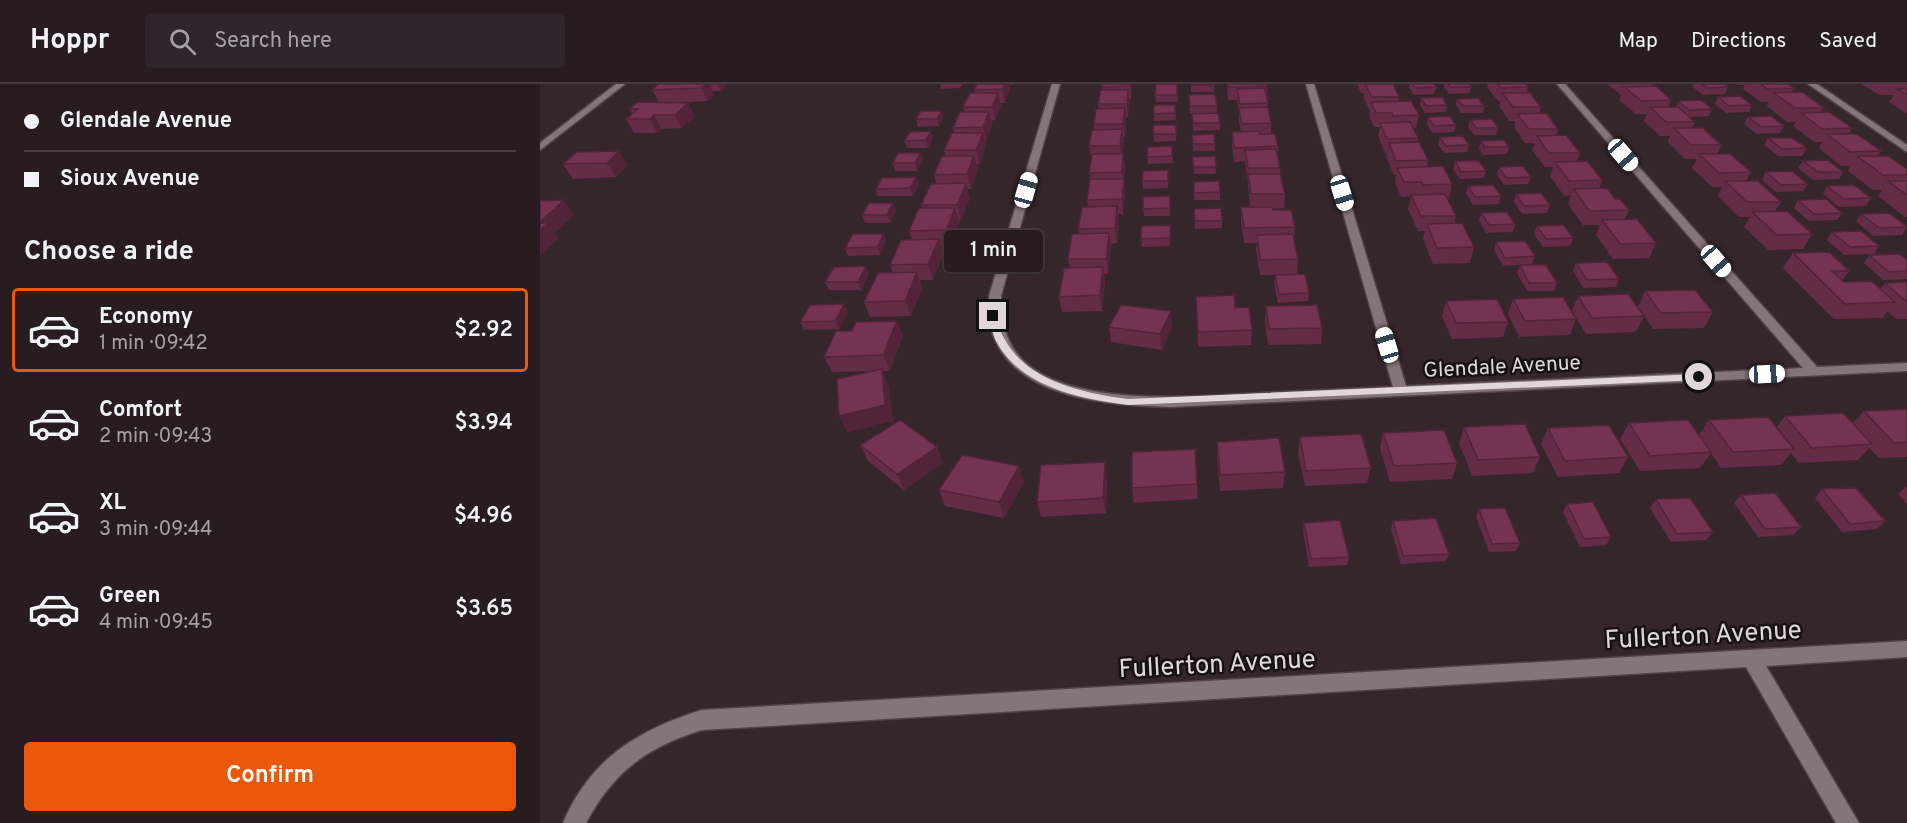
<!DOCTYPE html>
<meta charset="utf-8">
<style>
:root{--surface:#281c21;--page:#30252a;--text:#f1f3f6;--muted:#a5a1a5;--line:#443a3f;--accent:#ea580c}
body{margin:0;font-family:Overpass,sans-serif;background:var(--page);color:var(--text);height:100vh;display:flex;flex-direction:column;font-size:22px;white-space:nowrap}
*{box-sizing:border-box;margin:0}
p{font-size:20px;color:var(--muted)}
.icon{flex:none;width:33px;height:33px;fill:none;stroke:currentColor;stroke-width:2;stroke-linecap:round;stroke-linejoin:round}
.map{position:relative;flex:1;overflow:hidden}
.sheet{display:flex;flex-direction:column;background:var(--surface);width:540px}
.sheet>*{flex:none}
.guide{display:grid;align-content:center;height:132px;padding:0 24px;background:var(--surface)}
.end{position:absolute;width:27px;height:27px;margin:-14px;border:8px solid #e1d7db;background:#111;box-shadow:0 0 0 3px #111}
.from{border-radius:50%}
.bubble{position:absolute;height:42px;border-radius:6px;background:var(--surface);box-shadow:0 2px 4px #0004,0 0 0 2px var(--line);font-size:20px;font-weight:600;line-height:42px;text-align:center}
.car{position:absolute;width:18px;height:36px;margin:-18px -9px;border-radius:8px;box-shadow:0 0 4px 2px #0007;background:linear-gradient(#fff 24%,#345 0 40%,#fff 0 76%,#345 0 86%,#fff 0)}
.guide b{display:flex;align-items:center;gap:21px;height:57px;font-size:22px}
.guide b+b{border-top:2px solid var(--line)}
.guide i{width:15px;height:15px;background:var(--text)}
ul{padding:0;list-style:none}
li{display:flex;align-items:center;gap:18px;height:84px;margin:0 12px 9px;padding:0 12px;border:3px solid transparent;border-radius:6px}
li div{flex:1}
li b{display:block;font-size:22px}
li em{font-style:normal;font-weight:600}
li.selected{border-color:var(--accent)}
li>.icon{width:54px;height:54px;stroke-width:1.5}
h2{padding:0 24px;font-size:27px;line-height:72px}
.button{display:flex;gap:12px;margin-top:auto;padding:12px 24px}
.button a{flex:1;height:69px;border-radius:6px;background:var(--accent);color:#fff;font-size:24px;font-weight:600;line-height:69px;text-align:center}
header{display:flex;align-items:center;gap:36px;box-sizing:border-box;height:84px;padding:0 30px;background:var(--surface);border-bottom:2px solid var(--line)}
header strong{font-size:28px}
nav{display:flex;gap:33px;margin-inline-start:auto;font-size:21px}
.search{width:420px;height:54px;background:var(--page);display:flex;align-items:center;gap:15px;box-sizing:border-box;padding:0 21px;border-radius:6px;color:var(--muted);font-size:22px}
main{display:flex;flex:1;min-height:0}
.map>svg:first-child{display:block}
.lines{fill:none;stroke-linecap:round;stroke-linejoin:round}
.minor-casing{stroke:#4f4348;stroke-width:3}
.minor{fill:#85747a;fill-rule:evenodd}
.wall{fill:#652c47}
.shaded-wall{fill:#52243a}
.building{fill:#753353;stroke:#52243a;stroke-width:1.5}
.route{fill:#e1d7db}
.labels{text-anchor:middle;stroke-width:5;stroke-linejoin:round;paint-order:stroke}
.street-label{font-size:21px;fill:#e1d7db;stroke:#181114}
.near-street-label{font-size:26px;fill:#e1d7db;stroke:#181114}
</style>
<header>
<strong>Hoppr</strong>
<div class="search"><svg class="icon" aria-label="search" viewBox="0 0 24 24"><circle cx="10" cy="10" r="6"/><path d="M15 15l6 6"/></svg>Search here</div>
<nav><a>Map</a><a>Directions</a><a>Saved</a></nav>
</header>
<main>
<section class="sheet">
<div class="guide">
<b><i class="from"></i>Glendale Avenue</b>
<b><i></i>Sioux Avenue</b>
</div>
<h2>Choose a ride</h2>
<ul>
<li class="selected"><svg class="icon" aria-label="car" viewBox="0 0 24 24"><path d="M5 17H2v-5l4-1 3-4h7l3 4 3 1v5h-3M9 17h6M6 11h13"/><circle cx="7" cy="17" r="2"/><circle cx="17" cy="17" r="2"/></svg><div><b>Economy</b><p>1 min · 09:42</p></div><em>$2.92</em></li>
<li><svg class="icon" aria-label="car" viewBox="0 0 24 24"><path d="M5 17H2v-5l4-1 3-4h7l3 4 3 1v5h-3M9 17h6M6 11h13"/><circle cx="7" cy="17" r="2"/><circle cx="17" cy="17" r="2"/></svg><div><b>Comfort</b><p>2 min · 09:43</p></div><em>$3.94</em></li>
<li><svg class="icon" aria-label="car" viewBox="0 0 24 24"><path d="M5 17H2v-5l4-1 3-4h7l3 4 3 1v5h-3M9 17h6M6 11h13"/><circle cx="7" cy="17" r="2"/><circle cx="17" cy="17" r="2"/></svg><div><b>XL</b><p>3 min · 09:44</p></div><em>$4.96</em></li>
<li><svg class="icon" aria-label="car" viewBox="0 0 24 24"><path d="M5 17H2v-5l4-1 3-4h7l3 4 3 1v5h-3M9 17h6M6 11h13"/><circle cx="7" cy="17" r="2"/><circle cx="17" cy="17" r="2"/></svg><div><b>Green</b><p>4 min · 09:45</p></div><em>$3.65</em></li>
</ul>
<div class="button"><a>Confirm</a></div>
</section>
<div class="map">
<svg width="1367" height="739" viewBox="0 0 1367 739">
<rect width="100%" height="100%" fill="#35262c"/>
<g class="lines">
<defs>
<g id="minor">
<path d="M76,0H85L0,66V59Z"/>
<path d="M512,0H520L461,212C462,231 463,248 473,264C512,327 657,312 721,309C765,307 809,305 853,303L766,0H774L866,302L1263,284L1017,0H1025L1277,283L1367,279V287L631,323C570,321 472,316 451,245C448,235 449,222 449,212Z"/>
<path d="M1268,0H1277L1367,61V68Z"/>
<path d="M1367,557V573L1226,582L1319,739H1296L1206,583L162,646C107,663 73,688 46,739H23C50,675 98,646 162,626Z"/>
</g>
</defs>
<use href="#minor" class="minor-casing"/>
<use href="#minor" class="minor"/>
</g>
<g class="wall">
<path d="M118,0H187L181,7H173V8L174,11L168,17L129,19L155,32L142,44L122,45L117,49H94L86,35L92,30L89,25L119,18L112,6Z"/>
<path d="M400,0H422L420,4L401,5Z"/>
<path d="M437,0H473L472,1H469L470,5L465,19H460L461,22L455,36L451,37L452,42L446,57H445L446,63L439,80H437L438,86L431,105H427L430,114L421,136H418L419,138L410,162H401L403,170L393,196H380L382,204L371,232L330,233L324,218L353,189L350,181L372,156L369,147L382,124L381,121L396,99L394,91L406,72L404,66L414,49L413,44L425,28L423,23L435,9L434,6Z"/>
<path d="M592,0L591,15H589L588,33H586L585,53H583V70L585,84L584,95L585,109L583,130H578L579,137L577,159L570,160L571,165L568,190H564L565,199L562,227L522,228L519,213L530,184L528,175L539,150L538,145L548,123L547,116L550,99L549,89L551,75L549,62L554,45V40L559,25L558,20L562,6V3Z"/>
<path d="M637,0L638,18H616L615,11Z"/>
<rect x="651" y="0" width="23" height="8"/>
<path d="M687,0H727L728,25L731,39V50L738,62V73L740,84V90L745,110L744,124L733,125V126L755,143L754,155L758,175L757,190L769,209L768,217L738,219L734,199L735,191H720L716,166L717,159H704L701,138V123H710L708,99L705,77L694,78L692,62V48H701L699,37V29L697,16H688Z"/>
<path d="M817,0H853L859,13L858,18L879,31L876,44L873,45L878,54L877,58L888,76L887,83L912,100L909,115H908L916,132L914,140L934,163L930,179L893,180L883,155L885,147H878L868,125L871,112L861,113L855,98L856,91H854L846,73L847,69H845L838,52L840,43H834L829,32L830,27L823,12L824,9H821Z"/>
<path d="M870,0H894L896,3L894,10L874,11L869,3Z"/>
<path d="M904,0H929L931,3L929,9L909,10L904,3Z"/>
<path d="M948,0H985L988,3L987,9L1001,23L999,29L1018,45L1016,52L1040,69L1037,77L1062,96L1059,105L1075,115L1089,126L1085,135L1116,159L1109,174L1073,175L1056,151L1060,141H1043L1028,120L1031,111L1024,112L1010,92L1013,83H1005L992,66L995,59H985L974,43L975,37H969L959,22L960,17H958L947,3Z"/>
<path d="M1067,0H1112L1111,2L1131,16L1128,23H1136L1138,17L1172,25L1169,32L1149,33L1155,38L1152,44L1181,61L1177,70L1211,88L1206,97L1241,118L1235,127L1272,150L1263,165L1228,166L1204,143L1210,133H1199L1178,112L1182,103H1172L1152,84L1157,75H1145L1128,58L1130,52H1120L1104,37L1107,30H1096L1079,16L1081,11Z"/>
<path d="M1154,0H1184L1188,3L1185,10L1163,11L1153,3Z"/>
<path d="M1196,0H1248L1254,4L1252,9L1284,24L1281,28L1312,44L1308,50L1341,67L1338,72L1367,85V133H1365L1338,112L1342,106H1333L1308,87L1311,82H1301L1279,64L1282,58H1274L1253,42L1256,38H1247L1227,22L1229,18H1221L1203,5L1205,1H1198Z"/>
<path d="M1321,0H1367V30L1349,18L1354,11H1340Z"/>
<path d="M649,11L677,22V29H650Z"/>
<path d="M1178,13L1212,21L1209,28L1186,29L1175,20Z"/>
<path d="M881,14L907,21L906,28L885,29L880,21Z"/>
<path d="M917,15L944,22L943,29H921L916,21Z"/>
<path d="M635,21L636,36L614,37V30Z"/>
<path d="M652,30L680,39V46L653,47Z"/>
<path d="M888,33L916,41L914,48L892,49L887,40Z"/>
<path d="M1208,33L1244,42L1240,49L1217,50L1204,40Z"/>
<path d="M403,34L399,42L378,43L376,35Z"/>
<path d="M930,36L958,44L956,51H934L928,43Z"/>
<path d="M636,41V57L614,58L613,50Z"/>
<path d="M652,51L675,60V67H653Z"/>
<path d="M900,53L929,61L927,68L904,69L898,60Z"/>
<path d="M393,54L388,64H367L364,57Z"/>
<path d="M1228,54L1267,64L1262,72H1238L1224,61Z"/>
<path d="M941,57L969,63L967,70L943,71L939,64Z"/>
<path d="M632,62L633,79L608,80L607,73Z"/>
<path d="M37,68L88,81L76,93L33,95L23,80Z"/>
<path d="M675,72L676,90H654L653,73Z"/>
<path d="M383,76L377,87H355L353,79Z"/>
<path d="M915,77L946,87L944,94L920,95L913,85Z"/>
<path d="M1263,77L1303,88L1299,95L1273,96L1258,84Z"/>
<path d="M959,83L991,93L988,100L964,101L957,91Z"/>
<path d="M628,86V104L603,105L602,97Z"/>
<path d="M1226,88L1267,100L1263,107L1236,108L1222,96Z"/>
<path d="M376,93L379,101L373,112H338L336,105Z"/>
<path d="M654,98L680,108V116H654Z"/>
<path d="M928,102L961,112L958,120L933,121L926,109Z"/>
<path d="M1287,102L1331,114L1326,122L1299,123L1283,110Z"/>
<path d="M976,110L1010,121L1007,129L982,130L974,118Z"/>
<path d="M630,112V132H604L603,125Z"/>
<path d="M1258,116L1302,129L1297,136L1269,137L1254,124Z"/>
<path d="M353,119L356,126L350,139H325L322,131Z"/>
<path d="M654,125L682,137V144L655,145Z"/>
<path d="M941,129L975,140L973,148L946,149L939,136Z"/>
<path d="M1321,130L1367,143L1362,151L1333,152L1316,137Z"/>
<path d="M630,141V162L602,163L601,155Z"/>
<path d="M997,142L1033,154L1030,162L1003,163L994,150Z"/>
<path d="M1292,148L1339,162L1334,170L1304,171L1287,156Z"/>
<path d="M346,157L340,171L308,172L305,164Z"/>
<path d="M956,158L995,172L992,180L963,182L954,166Z"/>
<path d="M1253,169L1309,187L1302,196L1304,198L1340,205L1345,199L1367,198V235H1356L1347,227L1343,234L1294,235L1243,184Z"/>
<path d="M1329,171L1367,176V195L1343,196L1324,179Z"/>
<path d="M1036,179L1079,195L1076,203L1043,204L1033,187Z"/>
<path d="M980,181L1017,199L1014,207H987L977,189Z"/>
<path d="M329,190L321,206H289L285,198Z"/>
<path d="M1105,207L1173,228L1164,244L1113,245L1098,223Z"/>
<path d="M1038,212L1104,232L1096,248L1046,250L1032,227Z"/>
<path d="M656,213L695,224L712,246L711,261L658,263Z"/>
<path d="M973,215L1036,235L1030,251L979,253L968,230Z"/>
<path d="M906,217L968,238L963,253L912,255L902,232Z"/>
<path d="M726,222L782,244L781,260L728,261L725,238Z"/>
<path d="M308,228L299,245L264,246L260,238Z"/>
<path d="M357,237L363,252L350,287H342L348,301L353,337L307,348L333,287L292,288L284,273L312,247Z"/>
<path d="M569,243H632L622,266L571,258Z"/>
<path d="M1367,325V373L1339,374L1329,364L1318,376L1259,379L1251,369L1241,381L1181,384L1171,369L1160,384L1100,387L1080,355L1089,339L1159,351L1169,336L1236,344L1245,332L1313,339L1324,327Z"/>
<path d="M924,343L1000,373L993,389L932,392L919,359Z"/>
<path d="M1008,344L1088,373L1079,389L1018,393L1001,360Z"/>
<path d="M843,349L917,379L912,395L850,398L840,365Z"/>
<path d="M760,353L831,384L827,399L765,402L758,369Z"/>
<path d="M677,358L745,388L743,404L680,407L677,373Z"/>
<path d="M320,361L397,363L403,379L364,406L328,377Z"/>
<path d="M567,393L566,429L501,433L497,418Z"/>
<path d="M484,398L464,434L405,422L399,406Z"/>
<path d="M657,400L658,415L594,419L592,404Z"/>
<path d="M1367,402V420L1358,410Z"/>
<path d="M1282,405L1345,437L1337,445L1302,448L1275,414Z"/>
<path d="M1201,411L1261,443L1253,451L1218,453L1194,419Z"/>
<path d="M1116,415L1173,448L1166,456L1131,458L1110,424Z"/>
<path d="M1027,420L1071,453L1066,461L1040,463L1023,428Z"/>
<path d="M939,425L980,459L976,467L949,468L936,433Z"/>
<path d="M853,437L909,470L906,477L861,480L851,445Z"/>
<path d="M764,439L809,473L807,481L769,483L763,447Z"/>
</g>
<g class="shaded-wall">
<path d="M165,0H170L173,7V8L174,11L168,17L161,4Z"/>
<path d="M178,0H187L181,7Z"/>
<path d="M464,0H469L470,5L465,19L462,5Z"/>
<path d="M590,0H592L591,15Z"/>
<path d="M588,6L590,19L588,33L587,20Z"/>
<path d="M458,9L461,22L455,36L452,23Z"/>
<path d="M148,19L155,32L142,44L135,31Z"/>
<path d="M585,24L586,38L585,53L583,40Z"/>
<path d="M402,27L403,34L399,42L397,35Z"/>
<path d="M449,28L452,42L446,57L443,43Z"/>
<path d="M114,31L122,45L117,49L110,35Z"/>
<path d="M582,45L584,59L582,76L580,62Z"/>
<path d="M391,47L393,54L388,64L386,56Z"/>
<path d="M443,49L446,63L439,80L436,66Z"/>
<path d="M79,67L88,81L76,93L67,79Z"/>
<path d="M381,69L383,76L377,87L375,79Z"/>
<path d="M583,70L585,84L583,100L584,95L585,109L583,130L582,115L583,103L582,88Z"/>
<path d="M434,72L438,86L431,105L427,90Z"/>
<path d="M376,93L379,101L373,112L370,104Z"/>
<path d="M426,99L430,114L421,136L417,121Z"/>
<path d="M24,116L34,131L15,149L19,154L0,172V138Z"/>
<path d="M353,119L356,126L350,139L347,131Z"/>
<path d="M577,122L579,137L577,159L575,144Z"/>
<path d="M415,124L419,138L410,162L406,146Z"/>
<path d="M569,149L571,165L568,190L566,175Z"/>
<path d="M344,150L346,157L340,171L337,163Z"/>
<path d="M399,155L403,170L393,196L388,180Z"/>
<path d="M326,182L329,190L321,206L318,198Z"/>
<path d="M563,183L565,199L562,227L560,211Z"/>
<path d="M377,188L382,204L371,232L365,217Z"/>
<path d="M304,220L308,228L299,245L295,237Z"/>
<path d="M631,227L632,243L622,266L620,250Z"/>
<path d="M357,237L363,252L350,287L343,271Z"/>
<path d="M342,285L348,301L353,337L307,348L299,332Z"/>
<path d="M397,363L403,379L364,406L357,390Z"/>
<path d="M565,378L567,393L566,429L563,414Z"/>
<path d="M479,382L484,398L464,434L459,418Z"/>
</g>
<g class="building">
<path d="M118,0H165L161,4L112,6Z"/>
<path d="M437,0H464L462,5L434,6Z"/>
<path d="M562,0H590V2L562,3Z"/>
<path d="M616,0H637V11H615Z"/>
<rect x="651" y="0" width="23" height="1"/>
<path d="M688,0H727V2L688,3Z"/>
<path d="M825,0H853L859,13H832Z"/>
<path d="M873,0H894L896,3L875,4Z"/>
<path d="M908,0H929L931,3H910Z"/>
<path d="M958,0H985L988,3L961,4Z"/>
<path d="M1161,0H1184L1188,3L1167,4Z"/>
<path d="M1221,0H1248L1254,4L1227,5Z"/>
<path d="M1116,2L1131,16L1102,17L1084,3Z"/>
<path d="M725,4L728,19L700,20L697,5Z"/>
<path d="M1357,5H1367V11Z"/>
<path d="M561,6H588L587,20H558Z"/>
<path d="M1262,8L1284,24H1255L1234,9Z"/>
<path d="M430,9H458L452,23H423Z"/>
<path d="M962,9H990L1001,23H973Z"/>
<path d="M675,10L677,22H650L649,11Z"/>
<path d="M1200,12L1212,21L1189,22L1178,13Z"/>
<path d="M902,13L907,21L886,22L881,14Z"/>
<path d="M938,14L944,22H923L917,15Z"/>
<path d="M1161,16L1172,25L1149,26L1138,17Z"/>
<path d="M871,17L879,31L853,32L852,29H836L831,18Z"/>
<path d="M98,18L148,19L135,31H114L110,35H86L98,25H89Z"/>
<path d="M614,21H635V29L614,30Z"/>
<path d="M728,23L731,39L702,40L699,24Z"/>
<path d="M1110,23H1138L1155,38H1126Z"/>
<path d="M585,24L583,40H554L556,25Z"/>
<path d="M381,27H402L397,35H376Z"/>
<path d="M420,28H449L443,43L413,44Z"/>
<path d="M1289,28L1312,44L1282,45L1261,29Z"/>
<path d="M678,29L680,39H653L652,30Z"/>
<path d="M1006,29L1018,45H989L977,30Z"/>
<path d="M910,32L916,41L894,42L888,33Z"/>
<path d="M1231,32L1244,42L1221,43L1208,33Z"/>
<path d="M952,35L958,44H936L930,36Z"/>
<path d="M870,38L878,54L847,55L840,39Z"/>
<path d="M614,41H636V50H613Z"/>
<path d="M1134,44H1163L1181,61H1151Z"/>
<path d="M582,45L580,62H549L552,46Z"/>
<path d="M391,47L386,56L364,57L370,48Z"/>
<path d="M719,47L720,50H735L738,62L694,64L692,48Z"/>
<path d="M412,49H443L436,66H404Z"/>
<path d="M674,50L675,60H653L652,51Z"/>
<path d="M1287,50H1317L1341,67L1310,68Z"/>
<path d="M1026,51L1040,69H1009L997,52Z"/>
<path d="M923,52L929,61L906,62L900,53Z"/>
<path d="M1228,54H1252L1267,64L1242,65Z"/>
<path d="M964,56L969,63H945L941,57Z"/>
<path d="M879,58L888,76L856,77L849,59Z"/>
<path d="M632,62V72L607,73L608,63Z"/>
<path d="M736,65L740,84H708L705,66Z"/>
<path d="M79,67L67,79L23,80L37,68Z"/>
<path d="M358,69H381L375,79H353Z"/>
<path d="M552,70H583L582,88L549,89Z"/>
<path d="M1159,70H1190L1211,88L1179,89Z"/>
<path d="M402,72H434L427,90L394,91Z"/>
<path d="M675,72L676,83H653V73Z"/>
<path d="M1317,72H1348L1367,85V91H1343Z"/>
<path d="M1288,76L1303,88H1278L1263,77Z"/>
<path d="M915,77H939L946,87L921,88Z"/>
<path d="M1047,77L1062,96L1029,97L1015,78Z"/>
<path d="M903,82L912,100L883,101L882,98H864L857,84Z"/>
<path d="M983,82L991,93L966,94L959,83Z"/>
<path d="M628,86V97H602L603,87Z"/>
<path d="M1252,87L1267,100L1241,101L1226,88Z"/>
<path d="M708,90H740L745,110H711Z"/>
<path d="M376,93L370,104L336,105L342,94Z"/>
<path d="M550,95H584L582,115L547,116Z"/>
<path d="M679,97L680,108L654,109V98Z"/>
<path d="M1185,97H1218L1241,118H1207Z"/>
<path d="M1348,97H1367V111Z"/>
<path d="M426,99L417,121H381L391,100Z"/>
<path d="M953,101L961,112L935,113L928,102Z"/>
<path d="M1314,101L1331,114L1304,115L1287,102Z"/>
<path d="M1067,104L1075,115H1080L1089,126L1049,127L1034,105Z"/>
<path d="M1001,109L1010,121L984,122L976,110Z"/>
<path d="M905,110L916,132H881L871,111Z"/>
<path d="M630,112V124L603,125V113Z"/>
<path d="M1286,115L1302,129L1274,130L1258,116Z"/>
<path d="M24,116L0,138V117Z"/>
<path d="M329,119H353L347,131H322Z"/>
<path d="M577,122L575,144L538,145L542,123Z"/>
<path d="M701,123H732L733,126H751L755,143L704,144Z"/>
<path d="M379,124H415L406,146L369,147Z"/>
<path d="M681,124L682,137H655L654,125Z"/>
<path d="M1247,127L1272,150L1237,151L1212,128Z"/>
<path d="M967,128L975,140L949,141L941,129Z"/>
<path d="M1349,129L1367,143L1339,144L1321,130Z"/>
<path d="M1097,135L1116,159L1080,160L1062,136Z"/>
<path d="M0,139H8L0,146Z"/>
<path d="M922,139L934,163L897,164L887,140Z"/>
<path d="M630,141V154L601,155V142Z"/>
<path d="M1024,141L1033,154L1006,155L997,142Z"/>
<path d="M1321,147L1339,162L1310,163L1292,148Z"/>
<path d="M569,149L566,175H528L532,150Z"/>
<path d="M313,150H344L337,163L305,164Z"/>
<path d="M753,150L758,175L720,176L717,151Z"/>
<path d="M399,155L388,180L350,181L361,156Z"/>
<path d="M985,157L995,172L965,174L956,158Z"/>
<path d="M1289,168L1309,187H1292L1304,198L1331,197L1355,218L1305,220L1253,169Z"/>
<path d="M1359,170L1367,176V187L1349,188L1329,171Z"/>
<path d="M1067,178L1079,195L1047,196L1036,179Z"/>
<path d="M980,181H1006L1017,199H989Z"/>
<path d="M326,182L318,198H285L294,183Z"/>
<path d="M563,183L560,211L519,213L524,184Z"/>
<path d="M377,188L365,217L324,218L338,189Z"/>
<path d="M765,190L769,209L739,210L735,191Z"/>
<path d="M1367,198V218L1345,199Z"/>
<path d="M1155,206L1173,228L1121,229L1105,207Z"/>
<path d="M1088,210L1104,232L1052,234L1038,212Z"/>
<path d="M694,211L695,224L709,223L712,246L658,248L656,213Z"/>
<path d="M1023,213L1036,235L985,237L973,215Z"/>
<path d="M957,215L968,238L916,239L906,217Z"/>
<path d="M304,220L295,237L260,238L270,221Z"/>
<path d="M581,221L631,227L620,250L569,243Z"/>
<path d="M777,221L782,244L729,245L726,222Z"/>
<path d="M357,237L343,271L284,273L296,247H312L316,238Z"/>
<path d="M342,285L345,321L299,332L297,295Z"/>
<path d="M1367,325V358L1354,359L1324,327Z"/>
<path d="M1303,329L1332,360L1272,364L1245,332Z"/>
<path d="M1228,333L1254,365L1193,368L1169,336Z"/>
<path d="M360,336L397,363L357,390L320,361Z"/>
<path d="M1148,336L1171,368L1110,372L1089,339Z"/>
<path d="M985,340L1000,373L938,376L924,343Z"/>
<path d="M1069,341L1088,373L1025,377L1008,344Z"/>
<path d="M904,346L917,379L854,382L843,349Z"/>
<path d="M821,350L831,384L766,387L760,353Z"/>
<path d="M739,354L745,388L680,391L677,358Z"/>
<path d="M655,365L657,400L592,404V368Z"/>
<path d="M422,371L479,382L459,418L399,406Z"/>
<path d="M565,378L563,414L497,418L501,381Z"/>
<path d="M1316,404L1345,437L1310,440L1282,405Z"/>
<path d="M1235,409L1261,443L1225,445L1201,411Z"/>
<path d="M1150,414L1173,448L1137,450L1116,415Z"/>
<path d="M1053,418L1071,453L1044,455L1027,420Z"/>
<path d="M965,424L980,459L952,460L939,425Z"/>
<path d="M896,434L909,470L863,472L853,437Z"/>
<path d="M800,436L809,473L771,475L764,439Z"/>
</g>
<path class="route" d="M453,230L457,232C459,239 460,248 464,254C487,298 544,309 588,315L1159,290L1163,293L1159,296L588,321C540,315 479,303 455,255C452,248 451,239 449,232Z"/>
<g class="labels">
<g class="street-label">
<text transform="translate(962 282) rotate(-3)" y="7">Glendale Avenue</text>
</g>
<g class="near-street-label">
<text transform="translate(1163 550) rotate(-3)" y="9">Fullerton Avenue</text>
<text transform="translate(677 579) rotate(-3)" y="9">Fullerton Avenue</text>
</g>
</g>
</svg>
<i class="end from" style="left:1159px;top:293px"></i>
<i class="end" style="left:453px;top:232px"></i>
<div class="bubble" style="left:404px;top:146px;width:99px">1 min</div>
<i class="car" style="left:1083px;top:71px;rotate:139deg"></i>
<i class="car" style="left:486px;top:106px;rotate:16deg"></i>
<i class="car" style="left:802px;top:109px;rotate:163deg"></i>
<i class="car" style="left:1176px;top:177px;rotate:139deg"></i>
<i class="car" style="left:847px;top:261px;rotate:343deg"></i>
<i class="car" style="left:1227px;top:290px;rotate:87deg"></i>
</div>
</main>
